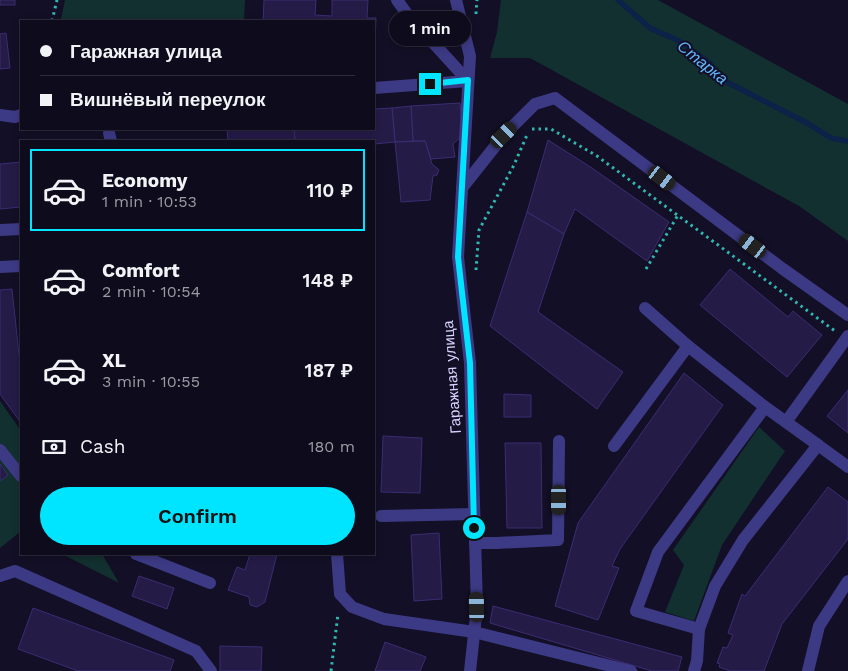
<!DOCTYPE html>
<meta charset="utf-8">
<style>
:root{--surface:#0e0b1c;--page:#171425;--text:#f1f3f6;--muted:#9b9ba3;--line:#2e2b3b;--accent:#00e5ff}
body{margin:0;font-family:"Work Sans",sans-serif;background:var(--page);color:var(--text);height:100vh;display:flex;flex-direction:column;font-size:19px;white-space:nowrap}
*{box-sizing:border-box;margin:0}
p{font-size:16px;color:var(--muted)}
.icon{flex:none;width:28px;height:28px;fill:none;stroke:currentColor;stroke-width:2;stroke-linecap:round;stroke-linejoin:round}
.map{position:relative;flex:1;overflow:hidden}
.side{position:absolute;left:20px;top:140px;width:355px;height:415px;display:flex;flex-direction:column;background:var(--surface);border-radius:0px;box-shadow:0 2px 8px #0003,0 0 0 1px var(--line)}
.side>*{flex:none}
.hud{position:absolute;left:20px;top:20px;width:355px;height:110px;border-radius:0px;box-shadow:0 2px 8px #0003,0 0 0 1px var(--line);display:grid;align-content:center;height:110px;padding:0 20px;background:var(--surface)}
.end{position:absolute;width:22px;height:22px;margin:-11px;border:6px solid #00e5ff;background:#111;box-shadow:0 0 0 2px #111}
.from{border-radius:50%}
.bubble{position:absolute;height:35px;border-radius:18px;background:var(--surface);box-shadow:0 2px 8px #0003,0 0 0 1px var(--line);font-size:16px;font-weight:600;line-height:35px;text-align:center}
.car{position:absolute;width:15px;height:30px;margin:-15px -8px;border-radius:6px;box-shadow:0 0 4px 1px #0007;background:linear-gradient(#222 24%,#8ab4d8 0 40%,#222 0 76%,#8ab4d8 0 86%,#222 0)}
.hud b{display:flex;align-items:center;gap:18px;height:48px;font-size:19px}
.hud b+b{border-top:1px solid var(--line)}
.hud i{width:12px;height:12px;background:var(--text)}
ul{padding:9px 0 0;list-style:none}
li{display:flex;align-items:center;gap:15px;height:82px;margin:0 10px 8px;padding:0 10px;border:2px solid transparent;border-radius:0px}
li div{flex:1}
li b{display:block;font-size:19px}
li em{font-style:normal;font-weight:600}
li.on{border-color:var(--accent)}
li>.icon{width:45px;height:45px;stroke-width:1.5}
.pay{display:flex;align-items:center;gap:12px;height:55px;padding:0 20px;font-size:19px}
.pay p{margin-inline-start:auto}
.button{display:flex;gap:10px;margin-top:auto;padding:10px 20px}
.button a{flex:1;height:58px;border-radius:30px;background:var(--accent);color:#111;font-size:20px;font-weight:600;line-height:58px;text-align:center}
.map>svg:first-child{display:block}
.green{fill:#12302f}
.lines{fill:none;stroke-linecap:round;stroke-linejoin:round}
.stream{stroke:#0c2248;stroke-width:5.5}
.building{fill:#241b47;stroke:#3b2d73}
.path{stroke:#2fb8b0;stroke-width:3;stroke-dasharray:2.5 4;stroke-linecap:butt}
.minor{stroke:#3d3a85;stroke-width:12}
.route{stroke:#00e5ff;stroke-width:6}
.labels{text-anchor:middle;stroke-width:4;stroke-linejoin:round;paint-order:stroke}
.street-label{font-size:15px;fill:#d9d4ff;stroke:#130f26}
.water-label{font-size:16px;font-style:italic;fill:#62b6ff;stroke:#130f26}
</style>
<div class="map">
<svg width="848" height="671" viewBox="0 0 848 671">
<rect width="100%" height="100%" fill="#130f26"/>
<g class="green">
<path d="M65,0H245L244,21H195L194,19H61Z"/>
<path d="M501,0H658L848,104V241L799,206L530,58H490L497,32Z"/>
<path d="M0,401L21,431V533L20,532L0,548Z"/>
<path d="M759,427L785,451L722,545L694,621L665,612L684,565L673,550Z"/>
<path d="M62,554H102L119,583Z"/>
</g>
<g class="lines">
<path class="stream" d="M618,0L650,28L679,41L710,63L721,79L807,123L831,138L848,141"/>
</g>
<g class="building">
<rect x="0" y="0" width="15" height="5"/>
<path d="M264,0H316L315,15L332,16V0H368L367,18H376L374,67V21H263Z"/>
<path d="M6,33L10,68L0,69V34Z"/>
<path d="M460,103L463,135L453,144L455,157L431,159L425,141H413L411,106Z"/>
<path d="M411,106L413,141L395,142L392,108Z"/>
<path d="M392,108L395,142L374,144V141H295L294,129H374V109Z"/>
<path d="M227,129H294L295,141H228Z"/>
<path d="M548,140L592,168L669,222L647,261L575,209L564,234L527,212Z"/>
<path d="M425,141L432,164L439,170L437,175L433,176L430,200L401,202L395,142Z"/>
<path d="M21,162V207L0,209V164Z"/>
<path d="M527,212L564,234L538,312L623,372L597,409L490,326Z"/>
<path d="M730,269L788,317L793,311L822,335L787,377L700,305Z"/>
<path d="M12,289L19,355L21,358V423L0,394V290Z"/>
<path d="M684,373L723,405L620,549L612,566L619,568L598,620L555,606L578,523Z"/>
<path d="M848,390V433L827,416Z"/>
<path d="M504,394L531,395V417H504Z"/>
<path d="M383,436L422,438L420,493L381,492Z"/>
<path d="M505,443H541L542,528H507Z"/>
<path d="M0,464L8,475L0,481Z"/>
<path d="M828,487L848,502V539L782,624L764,671H730L719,667L720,664L717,663L723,647L727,648L733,635L728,633L742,594L745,596Z"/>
<path d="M439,533L442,599L414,601L411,535Z"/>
<path d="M250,554H277L265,602L257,607L250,605L249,597L228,590L237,567L245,570Z"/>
<path d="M139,576L174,588L167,609L132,596Z"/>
<path d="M493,606L682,657L678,671H652L490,623Z"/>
<path d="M33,608L174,660L170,671H78L18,649Z"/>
<path d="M385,642L426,657L420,671H375Z"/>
<path d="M220,646L262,647L261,671H220Z"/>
</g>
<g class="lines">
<g class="path">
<path d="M476,14L477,0"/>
<path d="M52,21L57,0"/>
<path d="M532,129H551L597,156L835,331"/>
<path d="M646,269L678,215"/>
<path d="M476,270L479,230L514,165L527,135"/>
<path d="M331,671L338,614"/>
</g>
<g class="minor">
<path d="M397,0L407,14L468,81"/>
<path d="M456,0L470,56L458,257L470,363L477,607L470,671"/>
<path d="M374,88L468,81"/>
<path d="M0,115L15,117L21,115"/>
<path d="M109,133L111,141"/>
<path d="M462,188L504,135L535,104L555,98L783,269L848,315"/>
<path d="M0,230L21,229"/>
<path d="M0,267L21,266"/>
<path d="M645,308L688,346"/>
<path d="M786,422L848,336"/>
<path d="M614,446L688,346L765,407"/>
<path d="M0,450L21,476"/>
<path d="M381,516L474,514"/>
<path d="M475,543H497L558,540L559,441"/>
<path d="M136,554L210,583"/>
<path d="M337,554L340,594L352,607L384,619L474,632L631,671"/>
<path d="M0,576L15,571L196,651L211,671"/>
<path d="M699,629L636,611L658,552L765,407L818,445"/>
<path d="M694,671L697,661L699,629L715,586L743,540L818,445L848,467"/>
<path d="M808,671L819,626L848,581"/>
</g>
</g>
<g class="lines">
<path class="route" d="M430,84L468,80L458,257L470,363L474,528"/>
</g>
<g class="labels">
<g class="street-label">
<text transform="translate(452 377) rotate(-94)" y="5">Гаражная улица</text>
</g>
<g class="water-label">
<text transform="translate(703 62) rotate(39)" y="6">Старка</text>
</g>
</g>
</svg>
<i class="end from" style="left:474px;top:528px"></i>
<i class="end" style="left:430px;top:84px"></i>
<div class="bubble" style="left:389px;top:11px;width:82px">1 min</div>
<i class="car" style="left:504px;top:135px;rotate:45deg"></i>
<i class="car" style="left:662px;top:178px;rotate:127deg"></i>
<i class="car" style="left:753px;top:246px;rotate:307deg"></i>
<i class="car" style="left:559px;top:500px;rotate:180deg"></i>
<i class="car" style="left:477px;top:607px;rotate:359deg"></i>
<div class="hud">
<b><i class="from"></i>Гаражная улица</b>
<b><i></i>Вишнёвый переулок</b>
</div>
<section class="side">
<ul>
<li class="on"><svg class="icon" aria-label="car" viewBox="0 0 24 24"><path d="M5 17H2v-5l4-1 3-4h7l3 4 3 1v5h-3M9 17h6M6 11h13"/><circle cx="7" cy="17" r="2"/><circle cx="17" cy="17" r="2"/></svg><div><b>Economy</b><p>1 min · 10:53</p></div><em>110 ₽</em></li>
<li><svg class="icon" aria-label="car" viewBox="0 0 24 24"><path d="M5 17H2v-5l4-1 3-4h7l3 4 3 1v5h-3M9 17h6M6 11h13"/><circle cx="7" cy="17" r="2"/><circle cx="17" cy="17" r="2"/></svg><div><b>Comfort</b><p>2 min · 10:54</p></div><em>148 ₽</em></li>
<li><svg class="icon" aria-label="car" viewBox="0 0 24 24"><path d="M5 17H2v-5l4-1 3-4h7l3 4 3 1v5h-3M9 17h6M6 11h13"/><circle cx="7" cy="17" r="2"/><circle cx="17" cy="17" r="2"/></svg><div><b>XL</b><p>3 min · 10:55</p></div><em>187 ₽</em></li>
</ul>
<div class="pay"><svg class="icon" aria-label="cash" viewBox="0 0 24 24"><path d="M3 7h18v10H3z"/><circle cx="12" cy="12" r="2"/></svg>Cash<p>180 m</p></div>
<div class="button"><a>Confirm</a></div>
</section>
</div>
